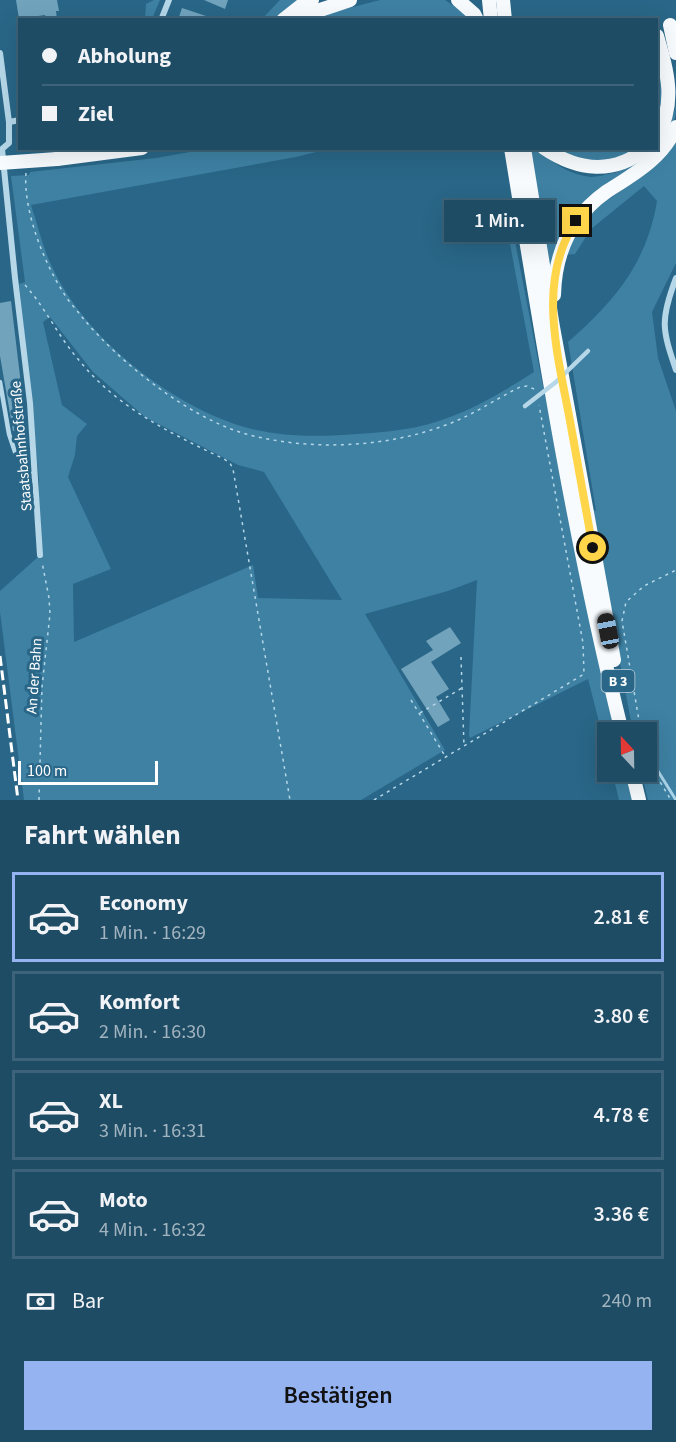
<!DOCTYPE html>
<html lang="de">
<meta charset="utf-8">
<style>
:root{--surface:#1f4c65;--page:#2c566e;--text:#f1f3f6;--muted:#a1b4bf;--line:#3c6379;--accent:#95b2f1}
body{margin:0;font-family:"Source Sans 3",sans-serif;background:var(--page);color:var(--text);height:100vh;display:flex;flex-direction:column;font-size:22px;white-space:nowrap}
*{box-sizing:border-box;margin:0}
p{font-size:20px;color:var(--muted)}
.icon{flex:none;width:33px;height:33px;fill:none;stroke:currentColor;stroke-width:2;stroke-linecap:round;stroke-linejoin:round}
.map{position:relative;height:800px;overflow:hidden}
.details{display:flex;flex-direction:column;background:var(--surface);flex:1}
.details>*{flex:none}
.hud{position:absolute;left:18px;top:18px;width:640px;height:132px;border-radius:0px;box-shadow:0 6px 24px #0002,0 0 0 2px var(--line);display:grid;align-content:center;height:132px;padding:0 24px;background:var(--surface)}
.needle{width:39px;rotate:338deg}
.buttons{position:absolute;left:597px;top:722px;display:grid;gap:12px}
.buttons a{display:grid;place-items:center;width:60px;height:60px;border-radius:0px;background:var(--surface);box-shadow:0 6px 24px #0002,0 0 0 2px var(--line);font-size:30px}
.scale{position:absolute;left:18px;bottom:15px;width:140px;box-sizing:border-box;padding-left:6px;border:3px solid #fff;border-top:0;font-size:16px;line-height:21px;white-space:nowrap;color:#fff;-webkit-text-stroke:4px #296687;paint-order:stroke}
.end{position:absolute;width:27px;height:27px;margin:-14px;border:8px solid #ffd54a;background:#111;box-shadow:0 0 0 3px #111}
.from{border-radius:50%}
.bubble{position:absolute;height:42px;border-radius:0px;background:var(--surface);box-shadow:0 6px 24px #0002,0 0 0 2px var(--line);font-size:20px;font-weight:600;line-height:42px;text-align:center}
.car{position:absolute;width:18px;height:36px;margin:-18px -9px;border-radius:8px;box-shadow:0 0 4px 2px #0007;background:linear-gradient(#222 24%,#8ab4d8 0 40%,#222 0 76%,#8ab4d8 0 86%,#222 0)}
.hud b{display:flex;align-items:center;gap:21px;height:57px;font-size:22px}
.hud b+b{border-top:2px solid var(--line)}
.hud i{width:15px;height:15px;background:var(--text)}
ul{padding:0;list-style:none}
li{display:flex;align-items:center;gap:18px;height:90px;margin:0 12px 9px;padding:0 12px;border:3px solid var(--line);border-radius:0px}
li div{flex:1}
li b{display:block;font-size:22px}
li em{font-style:normal;font-weight:600}
li.on{border-color:var(--accent)}
li>.icon{width:54px;height:54px;stroke-width:1.5}
h2{padding:0 24px;font-size:27px;line-height:72px}
.pay{display:flex;align-items:center;gap:15px;height:66px;padding:0 24px;font-size:22px}
.pay p{margin-inline-start:auto}
.primary-button{display:flex;gap:12px;margin-top:auto;padding:12px 24px}
.primary-button a{flex:1;height:69px;border-radius:0px;background:var(--accent);color:#111;font-size:24px;font-weight:600;line-height:69px;text-align:center}
.map>svg:first-child{display:block}
.green{fill:#3e81a3;fill-rule:evenodd}
.lines{fill:none;stroke-linecap:round;stroke-linejoin:round}
.stream{stroke:#aad4e8;stroke-width:3}
.building{fill:#71a3bd}
.path{stroke:#b5d7e8;stroke-width:1.5;stroke-dasharray:3 4.5;stroke-linecap:butt}
.service{stroke:#b5d7e8;stroke-width:4.5}
.minor{stroke:#b5d7e8;stroke-width:6}
.primary{stroke:#f7fbfe;stroke-width:14}
.rail{stroke:#fff;stroke-width:3;stroke-dasharray:10 4.5;stroke-linecap:butt}
.service-bridge{stroke:#b5d7e8;stroke-width:4.5}
.primary-bridge{stroke:#f7fbfe;stroke-width:14}
.route{stroke:#ffd54a;stroke-width:8}
.labels{text-anchor:middle;stroke-width:6;stroke-linejoin:round;paint-order:stroke}
.shield{fill:#296687;stroke:#bfd1db;stroke-width:1.5}
.shield-label{font-size:14px;font-weight:bold;fill:#fff}
.street-label{font-size:15px;fill:#fff;stroke:#296687}
</style>
<div class="map">
<svg width="676" height="800" viewBox="0 0 676 800">
<rect width="100%" height="100%" fill="#296687"/>
<g class="green">
<path d="M154,0H160L152,19H145L146,4Z"/>
<path d="M280,0H301L277,19L261,20Z"/>
<path d="M380,0H445L464,13L469,19L313,20L334,12Z"/>
<path d="M657,69C670,86 661,107 657,126Z"/>
<path d="M676,104C676,121 672,131 663,145L580,210L565,227L552,266L547,267L528,149H538C552,163 570,175 591,177C598,177 607,174 614,173C647,164 670,138 676,104Z"/>
<path d="M676,139V263L652,312L658,358L676,411V800H648L641,771H646V732H633L591,509L596,511L568,342C614,302 647,263 657,201L644,186L591,229L575,254L565,255L571,239L588,216L606,201L637,180Z"/>
<path d="M207,149H328L296,157L31,205C38,226 43,249 53,269C86,339 174,408 248,428C283,437 321,437 357,434C388,432 420,429 450,417C480,406 507,389 534,372L504,212L509,210L540,371L616,732H608L607,753L588,679L470,738L469,735L477,580L448,591L365,614L445,750L361,800H24L0,612V591L38,557L39,480L19,284L25,282L11,176L29,175L30,172L156,158ZM50,317L93,372L145,417L238,465L264,472L342,600L258,598L253,565L74,642L73,584L111,569L68,477L75,455L77,436L87,424L62,405L43,322Z"/>
<path d="M557,149H638L611,160H580Z"/>
<path d="M612,771H626L633,800H619Z"/>
</g>
<g class="lines">
<path class="stream" d="M656,768L676,800"/>
</g>
<g class="building">
<path d="M16,0H57L59,11H56L57,20H46L45,15L19,19Z"/>
<path d="M204,0H228L225,9Z"/>
<path d="M182,8L212,18V20H178Z"/>
<path d="M11,301L23,401H19L21,416H17L19,430L13,431L0,356V303Z"/>
<path d="M450,627L461,643L431,662L449,689L436,697L450,720L438,727L401,669L433,650L426,641Z"/>
</g>
<g class="lines">
<g class="path">
<path d="M26,173C23,209 43,261 63,292C68,301 76,309 82,317C119,362 189,418 246,434C308,451 383,448 443,426C470,417 494,400 520,387L527,386L534,389"/>
<path d="M25,285C45,307 58,336 78,359C116,407 170,433 224,459L230,463L233,469L290,800"/>
<path d="M461,657L464,746"/>
<path d="M411,700L445,756"/>
<path d="M420,713L462,688"/>
<path d="M641,732L622,621L626,602L644,586L676,570"/>
<path d="M646,756L648,762L671,800"/>
<path d="M39,800L42,687L50,614L49,598L42,562"/>
<path d="M374,800L584,674L583,643L539,405"/>
</g>
<path class="service" d="M0,382L9,434L15,452L34,479"/>
<g class="minor">
<path d="M161,20L169,0"/>
<path d="M0,53L9,122V143L2,149L15,278L30,403L40,555"/>
<path d="M9,122L20,120"/>
<path d="M676,278C660,320 662,329 676,370"/>
</g>
<g class="primary">
<path d="M458,0L474,14L477,20"/>
<path d="M489,0L491,20"/>
<path d="M503,0L505,20"/>
<path d="M283,20L302,5L312,0"/>
<path d="M302,20L317,11L350,0"/>
<path d="M670,25L676,53"/>
<path d="M657,36C668,74 676,102 657,138"/>
<path d="M511,148C543,344 574,540 622,732"/>
<path d="M524,148L553,327L614,660"/>
<path d="M544,148C578,171 614,175 647,148"/>
<path d="M57,159L142,148"/>
<path d="M554,295C555,253 571,217 606,192C634,174 663,158 676,127"/>
<path d="M632,771L639,800"/>
</g>
<path class="rail" d="M0,656L18,800"/>
<path class="service-bridge" d="M525,406L556,382L588,351"/>
<path class="primary-bridge" d="M0,163L57,159"/>
</g>
<g class="lines">
<path class="route" d="M576,221C536,281 558,355 570,421C578,464 585,506 593,548"/>
</g>
<g class="labels">
<rect class="shield" x="601.5" y="670" width="33" height="22" rx="4.5"/>
<g class="shield-label">
<text x="618" y="686">B 3</text>
</g>
<g class="street-label">
<text transform="translate(21 446) rotate(-95)" y="5">Staatsbahnhofstraße</text>
<text transform="translate(34 676) rotate(-86)" y="5">An der Bahn</text>
</g>
</g>
</svg>
<div class="buttons">
<a><svg class="needle" viewBox="-14 -14 28 28"><path d="M0-13l5 13h-10z" fill="#e53935"/><path d="M0 13l5-13h-10z" fill="#a1b4bf"/></svg></a>
</div>
<div class="scale">100 m</div>
<i class="end from" style="left:593px;top:548px"></i>
<i class="end" style="left:576px;top:221px"></i>
<div class="bubble" style="left:444px;top:200px;width:111px">1 Min.</div>
<i class="car" style="left:608px;top:631px;rotate:349deg"></i>
<div class="hud">
<b><i class="from"></i>Abholung</b>
<b><i></i>Ziel</b>
</div>
</div>
<section class="details">
<h2>Fahrt wählen</h2>
<ul>
<li class="on"><svg class="icon" aria-label="car" viewBox="0 0 24 24"><path d="M5 17H2v-5l4-1 3-4h7l3 4 3 1v5h-3M9 17h6M6 11h13"/><circle cx="7" cy="17" r="2"/><circle cx="17" cy="17" r="2"/></svg><div><b>Economy</b><p>1 Min. · 16:29</p></div><em>2.81 €</em></li>
<li><svg class="icon" aria-label="car" viewBox="0 0 24 24"><path d="M5 17H2v-5l4-1 3-4h7l3 4 3 1v5h-3M9 17h6M6 11h13"/><circle cx="7" cy="17" r="2"/><circle cx="17" cy="17" r="2"/></svg><div><b>Komfort</b><p>2 Min. · 16:30</p></div><em>3.80 €</em></li>
<li><svg class="icon" aria-label="car" viewBox="0 0 24 24"><path d="M5 17H2v-5l4-1 3-4h7l3 4 3 1v5h-3M9 17h6M6 11h13"/><circle cx="7" cy="17" r="2"/><circle cx="17" cy="17" r="2"/></svg><div><b>XL</b><p>3 Min. · 16:31</p></div><em>4.78 €</em></li>
<li><svg class="icon" aria-label="car" viewBox="0 0 24 24"><path d="M5 17H2v-5l4-1 3-4h7l3 4 3 1v5h-3M9 17h6M6 11h13"/><circle cx="7" cy="17" r="2"/><circle cx="17" cy="17" r="2"/></svg><div><b>Moto</b><p>4 Min. · 16:32</p></div><em>3.36 €</em></li>
</ul>
<div class="pay"><svg class="icon" aria-label="cash" viewBox="0 0 24 24"><path d="M3 7h18v10H3z"/><circle cx="12" cy="12" r="2"/></svg>Bar<p>240 m</p></div>
<div class="primary-button"><a>Bestätigen</a></div>
</section>
